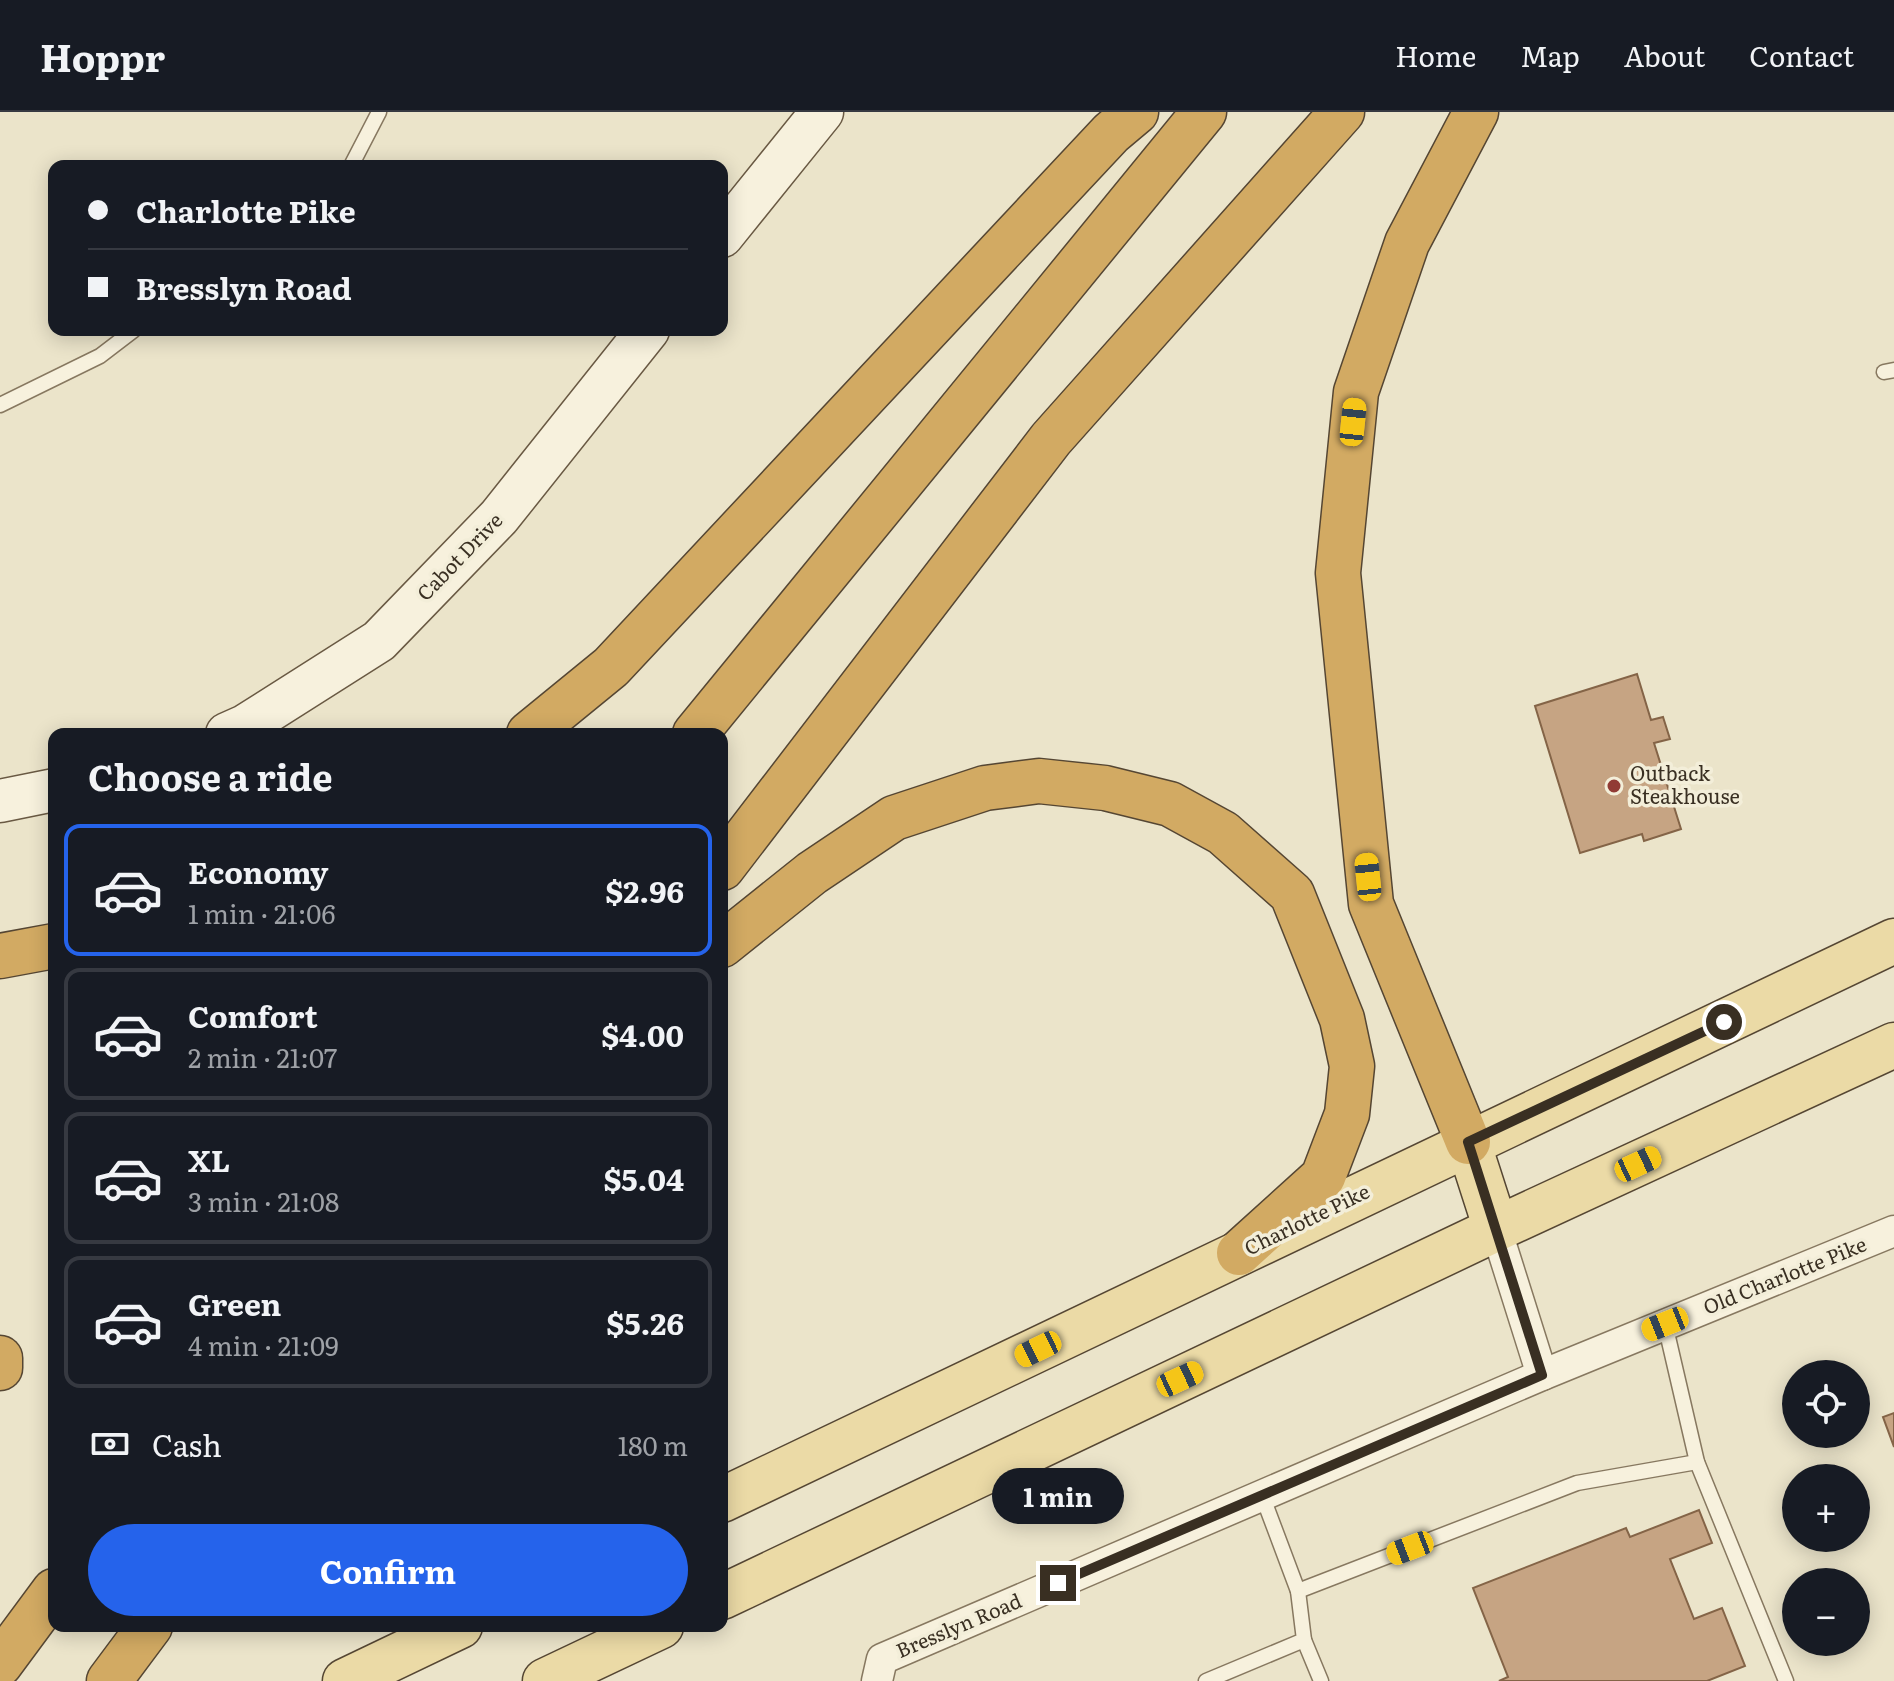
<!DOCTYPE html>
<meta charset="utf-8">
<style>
:root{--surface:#171b24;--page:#20242c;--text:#f1f3f6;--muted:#9ea1a6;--line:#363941;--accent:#2563eb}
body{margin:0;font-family:Literata,serif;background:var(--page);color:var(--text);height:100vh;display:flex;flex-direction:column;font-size:30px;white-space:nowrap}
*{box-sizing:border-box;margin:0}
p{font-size:26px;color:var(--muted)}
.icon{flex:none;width:44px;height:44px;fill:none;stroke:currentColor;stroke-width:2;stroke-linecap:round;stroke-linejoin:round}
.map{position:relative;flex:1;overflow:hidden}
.sheet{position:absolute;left:48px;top:616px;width:680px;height:904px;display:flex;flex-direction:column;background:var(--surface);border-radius:16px;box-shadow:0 4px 20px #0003}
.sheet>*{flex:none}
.banner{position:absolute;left:48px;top:48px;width:680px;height:176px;border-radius:16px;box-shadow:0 4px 20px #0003;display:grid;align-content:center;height:176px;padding:0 40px;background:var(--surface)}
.controls{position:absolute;left:1782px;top:1248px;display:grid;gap:16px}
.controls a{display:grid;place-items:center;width:88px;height:88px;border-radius:50%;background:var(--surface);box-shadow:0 4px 20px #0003;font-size:40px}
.end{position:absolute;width:36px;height:36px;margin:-18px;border:10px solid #392f22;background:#fff;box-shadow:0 0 0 4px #fff}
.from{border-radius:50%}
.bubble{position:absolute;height:56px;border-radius:28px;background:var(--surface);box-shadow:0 4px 20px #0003;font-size:26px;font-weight:700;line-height:56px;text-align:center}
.car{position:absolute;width:24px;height:48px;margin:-24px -12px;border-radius:10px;box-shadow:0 0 6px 2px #0007;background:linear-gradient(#f5c518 24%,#345 0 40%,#f5c518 0 76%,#345 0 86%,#f5c518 0)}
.banner b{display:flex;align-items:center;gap:28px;height:76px;font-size:30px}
.banner b+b{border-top:2px solid var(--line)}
.banner i{width:20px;height:20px;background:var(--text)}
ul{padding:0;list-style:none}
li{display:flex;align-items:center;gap:24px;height:132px;margin:0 16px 12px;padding:0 24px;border:4px solid var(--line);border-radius:16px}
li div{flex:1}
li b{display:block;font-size:30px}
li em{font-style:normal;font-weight:700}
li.selected{border-color:var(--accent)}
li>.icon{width:72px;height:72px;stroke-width:1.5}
h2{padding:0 40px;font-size:36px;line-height:96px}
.pay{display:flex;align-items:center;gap:20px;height:88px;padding:0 40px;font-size:30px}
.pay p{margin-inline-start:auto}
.cta{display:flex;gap:16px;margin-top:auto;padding:16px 40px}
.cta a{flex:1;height:92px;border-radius:48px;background:var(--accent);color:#fff;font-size:32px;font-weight:700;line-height:92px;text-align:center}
header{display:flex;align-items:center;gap:48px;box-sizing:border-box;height:112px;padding:0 40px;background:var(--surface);border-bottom:2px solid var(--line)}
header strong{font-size:38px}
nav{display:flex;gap:44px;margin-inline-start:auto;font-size:28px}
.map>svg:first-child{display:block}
.building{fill:#c6a483;stroke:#846447;stroke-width:2}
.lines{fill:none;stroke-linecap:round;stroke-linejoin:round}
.lane-casing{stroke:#877860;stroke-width:17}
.street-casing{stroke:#877860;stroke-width:33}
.secondary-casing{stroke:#695943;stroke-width:45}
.primary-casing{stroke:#554633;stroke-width:47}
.highway-casing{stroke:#554633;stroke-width:47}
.lane{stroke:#f7f1dd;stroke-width:14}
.street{stroke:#f7f1dd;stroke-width:30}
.secondary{stroke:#f7f1dd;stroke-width:42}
.primary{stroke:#ebdaa6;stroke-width:44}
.highway{stroke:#d2aa63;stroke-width:44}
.route{stroke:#392f22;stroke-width:10}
.poi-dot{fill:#913b34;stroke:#f3eed9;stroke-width:3}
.labels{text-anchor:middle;stroke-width:7;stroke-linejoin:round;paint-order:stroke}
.street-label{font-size:20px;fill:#392f22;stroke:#f3eed9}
.poi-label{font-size:20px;fill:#392f22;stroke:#f3eed9;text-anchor:start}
</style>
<header>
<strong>Hoppr</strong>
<nav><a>Home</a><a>Map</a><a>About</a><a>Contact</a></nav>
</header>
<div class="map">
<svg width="1894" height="1569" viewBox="0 0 1894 1569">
<rect width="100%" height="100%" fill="#ebe4ca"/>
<g class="building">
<path d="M1637,562L1651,608L1663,605L1670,627L1654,631L1681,717L1644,729L1642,722L1580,741L1535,594Z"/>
<path d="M1894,1301V1335L1883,1305Z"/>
<path d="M1699,1398L1712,1431L1670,1447L1694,1507L1722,1496L1745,1554L1707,1569H1499L1508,1565L1473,1476L1626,1416L1630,1425Z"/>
</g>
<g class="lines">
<defs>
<g id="lane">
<path d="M351,54L379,0"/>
<path d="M1884,260L1894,258"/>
<path d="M0,293L100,244L134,218"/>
<path d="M1665,1212L1697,1350L1786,1569"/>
<path d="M1298,1479L1577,1371L1697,1350"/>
<path d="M1304,1528L1321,1569"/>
<path d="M1206,1569L1304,1528L1298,1479L1262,1383"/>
</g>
<g id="street">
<path d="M1496,1117L1542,1263"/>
<path d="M877,1569L882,1547L1542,1263L1894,1119"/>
</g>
<g id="secondary">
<path d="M722,124L822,0"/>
<path d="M227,622L245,614L379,529L499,405L648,218"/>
<path d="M0,689L54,678"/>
</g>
<g id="primary">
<path d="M1468,1030L1496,1117"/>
<path d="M722,1388L1894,829"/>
<path d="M722,1485L1496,1117L1894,933"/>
<path d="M345,1569L460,1514"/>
<path d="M545,1569L661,1514"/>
</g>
<g id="highway">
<path d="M529,622L611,555L1111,21L1136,0"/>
<path d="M695,622L1204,0"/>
<path d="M722,756L1051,327L1342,0"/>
<path d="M722,833L812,761L894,706L985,676L1039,669L1105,676L1170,692L1223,721L1292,782L1342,907L1352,954L1347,1002L1323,1065L1239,1141"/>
<path d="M0,844L54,834"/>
<path d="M1468,1030L1371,792L1338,461L1356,280L1407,131L1476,0"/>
<path d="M0,1246V1256"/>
<path d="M0,1552L54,1479"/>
<path d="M109,1569L150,1514"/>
</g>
</defs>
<use href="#lane" class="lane-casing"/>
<use href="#street" class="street-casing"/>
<use href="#secondary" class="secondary-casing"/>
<use href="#primary" class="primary-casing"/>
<use href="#highway" class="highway-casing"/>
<use href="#lane" class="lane"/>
<use href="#street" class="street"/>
<use href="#secondary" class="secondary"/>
<use href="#primary" class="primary"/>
<use href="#highway" class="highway"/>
</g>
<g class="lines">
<path class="route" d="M1058,1471L1542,1263L1468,1030L1724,910"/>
</g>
<circle class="poi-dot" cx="1614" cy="674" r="8"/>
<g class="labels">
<g class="street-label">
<text transform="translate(460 445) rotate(-46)" y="7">Cabot Drive</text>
<text transform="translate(1307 1108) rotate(-26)" y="7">Charlotte Pike</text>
<text transform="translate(1785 1164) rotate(-22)" y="7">Old Charlotte Pike</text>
<text transform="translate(959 1514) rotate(-23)" y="7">Bresslyn Road</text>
</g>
<g class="poi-label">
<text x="1630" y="669">Outback<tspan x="1630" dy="23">Steakhouse</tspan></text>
</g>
</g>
</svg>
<div class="controls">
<a><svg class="icon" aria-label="locate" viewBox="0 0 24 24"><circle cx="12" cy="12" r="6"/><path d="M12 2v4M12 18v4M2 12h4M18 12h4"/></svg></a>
<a>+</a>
<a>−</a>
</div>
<i class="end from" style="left:1724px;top:910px"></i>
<i class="end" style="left:1058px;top:1471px"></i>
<div class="bubble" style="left:992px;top:1356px;width:132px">1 min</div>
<i class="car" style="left:1353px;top:310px;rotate:6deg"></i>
<i class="car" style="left:1368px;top:765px;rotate:354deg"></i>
<i class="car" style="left:1638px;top:1052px;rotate:65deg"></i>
<i class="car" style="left:1665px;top:1212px;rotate:248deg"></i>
<i class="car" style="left:1038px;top:1237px;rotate:244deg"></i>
<i class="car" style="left:1180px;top:1267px;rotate:65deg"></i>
<i class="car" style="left:1410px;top:1436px;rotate:249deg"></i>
<div class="banner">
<b><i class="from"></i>Charlotte Pike</b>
<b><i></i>Bresslyn Road</b>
</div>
<section class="sheet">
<h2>Choose a ride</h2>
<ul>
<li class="selected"><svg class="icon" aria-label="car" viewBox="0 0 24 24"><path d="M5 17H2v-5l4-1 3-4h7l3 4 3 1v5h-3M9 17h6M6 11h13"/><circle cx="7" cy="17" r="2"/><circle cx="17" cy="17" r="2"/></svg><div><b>Economy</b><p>1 min · 21:06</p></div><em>$2.96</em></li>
<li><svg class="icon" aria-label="car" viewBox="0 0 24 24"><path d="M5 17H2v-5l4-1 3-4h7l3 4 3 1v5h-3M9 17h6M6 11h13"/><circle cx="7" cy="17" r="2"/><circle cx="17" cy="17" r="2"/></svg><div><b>Comfort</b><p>2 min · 21:07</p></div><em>$4.00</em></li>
<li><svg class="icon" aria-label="car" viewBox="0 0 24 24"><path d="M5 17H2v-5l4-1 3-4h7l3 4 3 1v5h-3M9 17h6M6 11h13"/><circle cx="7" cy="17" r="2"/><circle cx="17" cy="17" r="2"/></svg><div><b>XL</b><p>3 min · 21:08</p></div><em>$5.04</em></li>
<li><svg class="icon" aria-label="car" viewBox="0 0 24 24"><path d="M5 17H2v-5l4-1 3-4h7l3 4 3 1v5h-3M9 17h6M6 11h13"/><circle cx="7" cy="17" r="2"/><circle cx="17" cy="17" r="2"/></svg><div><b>Green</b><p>4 min · 21:09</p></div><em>$5.26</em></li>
</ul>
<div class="pay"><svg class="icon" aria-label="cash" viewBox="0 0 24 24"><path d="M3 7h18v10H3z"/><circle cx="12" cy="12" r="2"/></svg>Cash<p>180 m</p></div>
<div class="cta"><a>Confirm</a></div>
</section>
</div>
